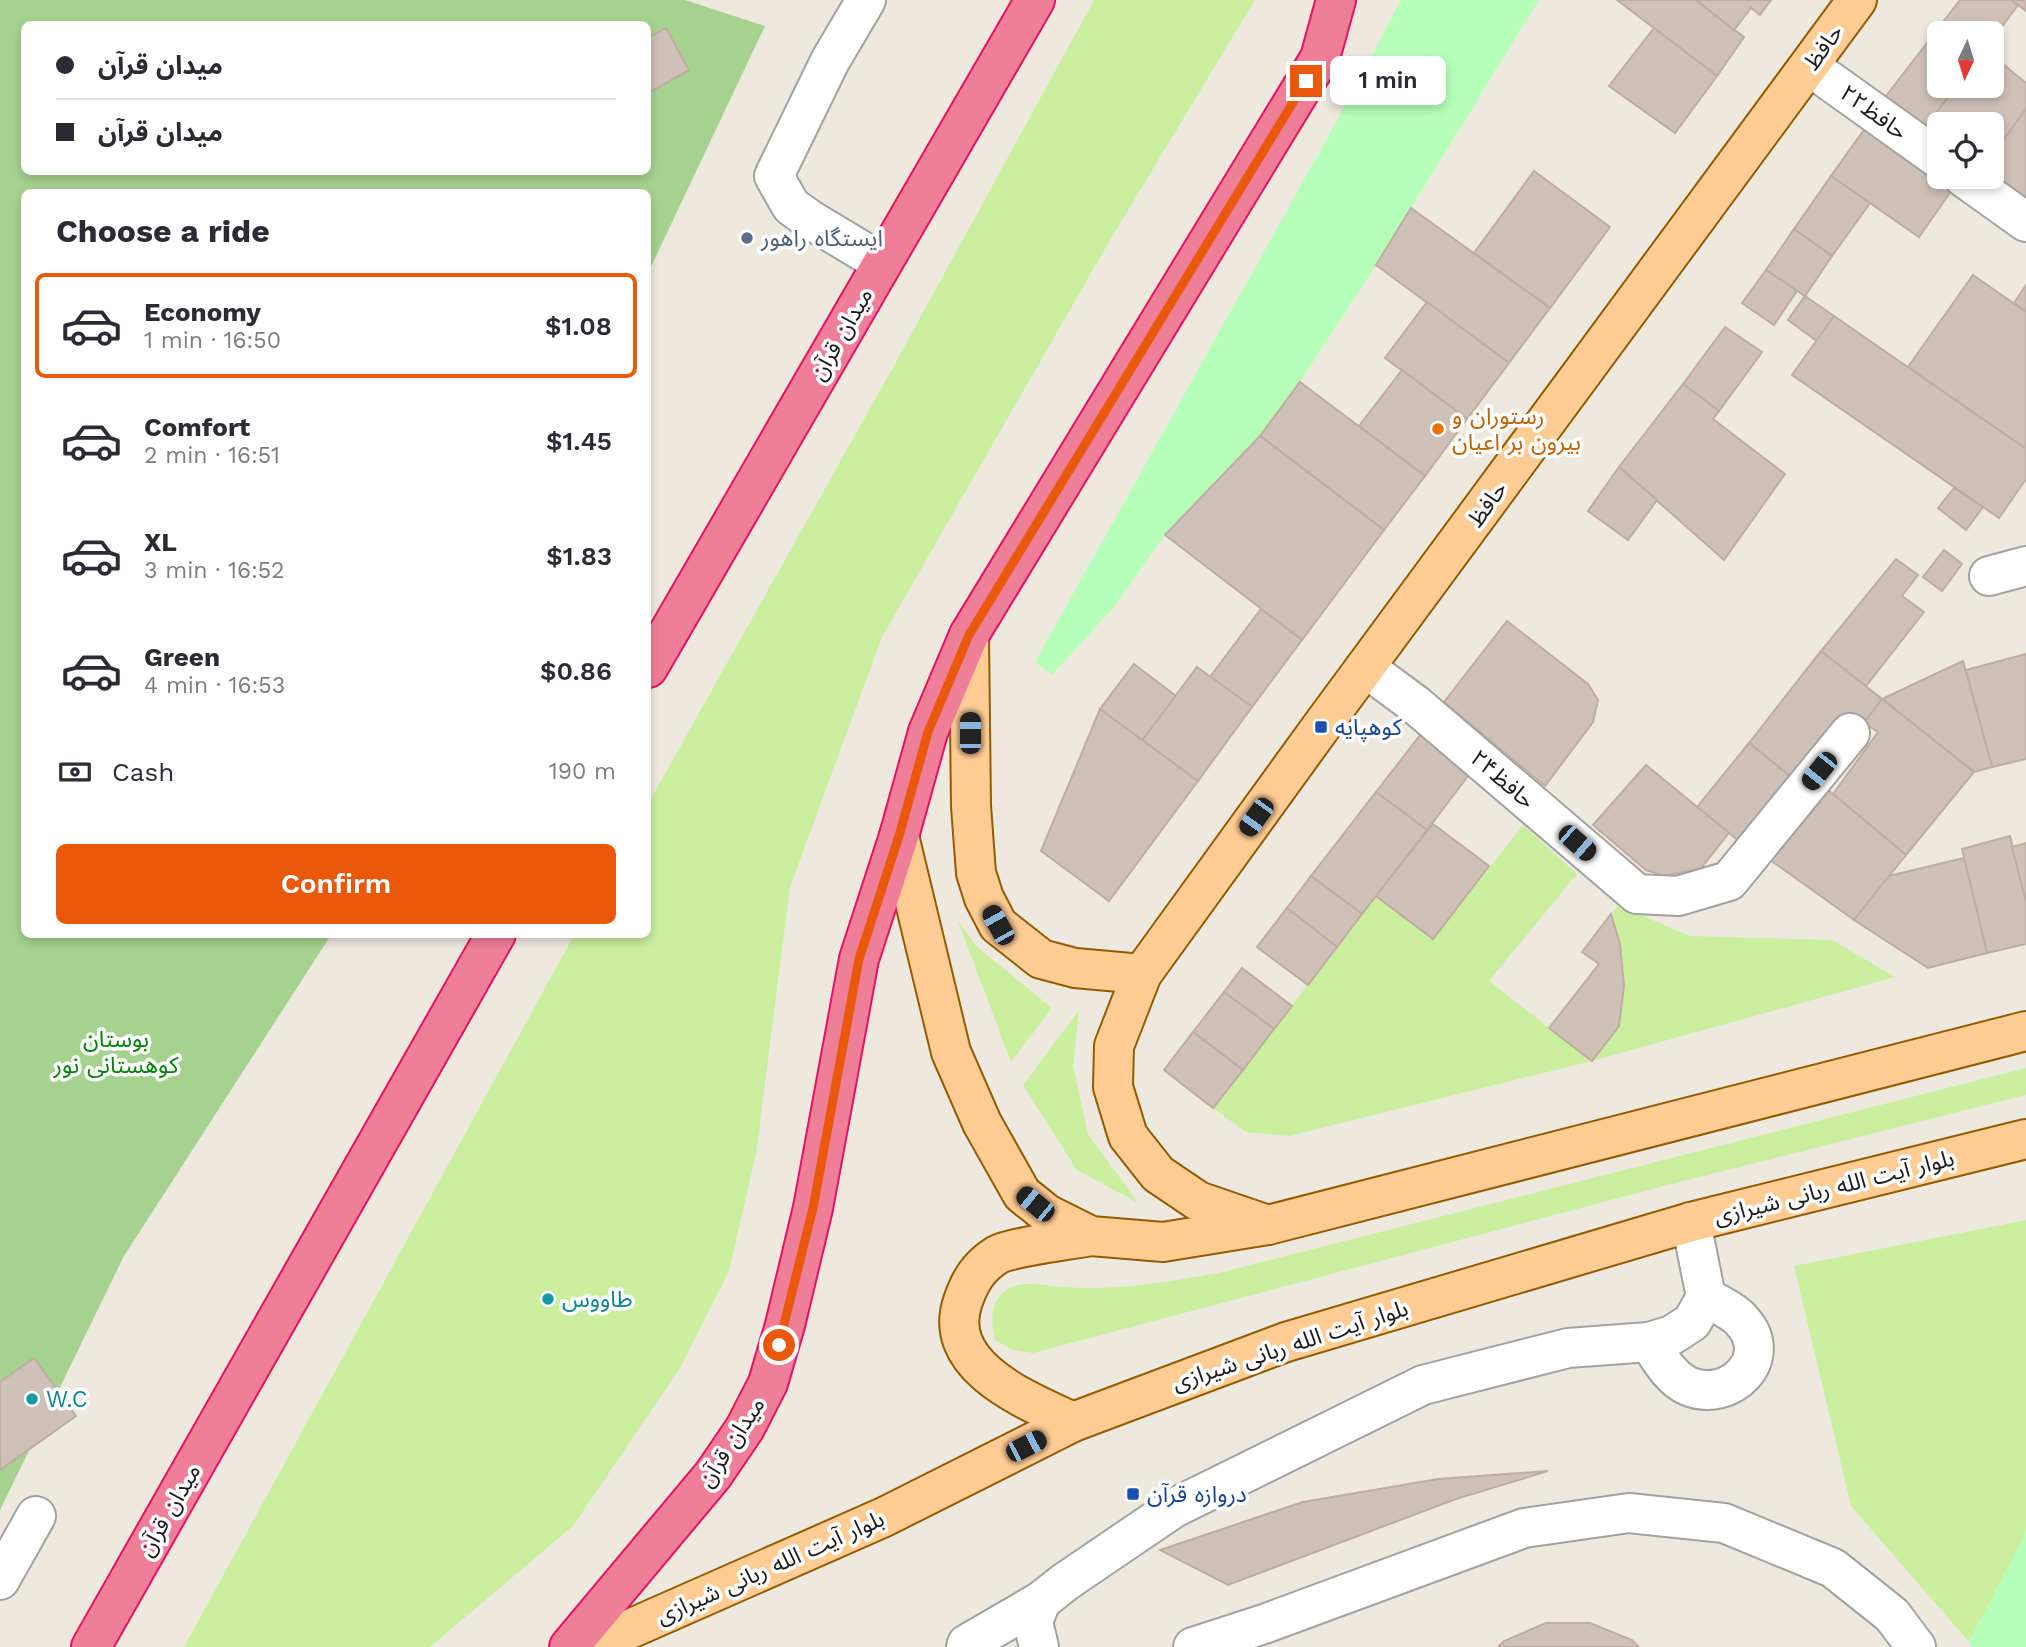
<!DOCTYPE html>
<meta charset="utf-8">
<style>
:root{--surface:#fff;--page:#f7f7f7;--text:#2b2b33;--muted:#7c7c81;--line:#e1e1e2;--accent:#ea580c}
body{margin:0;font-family:"Work Sans","Noto Sans Arabic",sans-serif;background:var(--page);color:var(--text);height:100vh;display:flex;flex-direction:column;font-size:26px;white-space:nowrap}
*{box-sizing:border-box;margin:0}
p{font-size:23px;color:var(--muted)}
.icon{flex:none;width:38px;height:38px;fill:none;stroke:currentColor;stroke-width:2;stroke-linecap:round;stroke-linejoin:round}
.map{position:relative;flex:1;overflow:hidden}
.side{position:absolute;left:21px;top:189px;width:630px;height:749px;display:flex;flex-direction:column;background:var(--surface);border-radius:10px;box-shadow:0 4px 10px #0003}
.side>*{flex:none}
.banner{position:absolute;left:21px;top:21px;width:630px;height:154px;border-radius:10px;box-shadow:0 4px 10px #0003;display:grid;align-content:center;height:154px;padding:0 35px;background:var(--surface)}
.needle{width:46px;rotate:184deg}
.tools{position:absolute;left:1927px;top:21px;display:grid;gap:14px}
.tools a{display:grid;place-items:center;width:77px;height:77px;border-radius:10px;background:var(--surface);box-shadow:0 4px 10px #0003;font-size:35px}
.end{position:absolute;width:32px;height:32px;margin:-16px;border:9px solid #ea580c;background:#fff;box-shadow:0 0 0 4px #fff}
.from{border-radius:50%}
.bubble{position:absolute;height:49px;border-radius:10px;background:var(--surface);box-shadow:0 4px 10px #0003;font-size:23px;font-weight:600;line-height:49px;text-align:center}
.car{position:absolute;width:21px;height:42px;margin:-21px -10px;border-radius:9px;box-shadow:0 0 5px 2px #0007;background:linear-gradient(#222 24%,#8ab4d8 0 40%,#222 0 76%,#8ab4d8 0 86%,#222 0)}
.banner b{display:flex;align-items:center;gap:24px;height:66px;font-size:26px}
.banner b+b{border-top:2px solid var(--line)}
.banner i{width:18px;height:18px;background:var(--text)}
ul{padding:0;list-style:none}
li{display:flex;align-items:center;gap:21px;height:105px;margin:0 14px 10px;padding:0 21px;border:4px solid transparent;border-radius:10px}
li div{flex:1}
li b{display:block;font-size:26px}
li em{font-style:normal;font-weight:600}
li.active{border-color:var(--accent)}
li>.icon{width:63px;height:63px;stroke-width:1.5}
h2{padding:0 35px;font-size:32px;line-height:84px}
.pay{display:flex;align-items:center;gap:18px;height:77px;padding:0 35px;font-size:26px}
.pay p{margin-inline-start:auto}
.action{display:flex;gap:14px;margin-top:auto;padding:14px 35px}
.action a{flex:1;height:80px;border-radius:10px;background:var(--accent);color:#fff;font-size:28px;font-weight:600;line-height:80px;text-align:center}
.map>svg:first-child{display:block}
.grass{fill:#caef9f}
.forest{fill:#a6d28f;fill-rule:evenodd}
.park{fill:#b6ffb8}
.building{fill:#cec1b8;stroke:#c1ada0;stroke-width:2}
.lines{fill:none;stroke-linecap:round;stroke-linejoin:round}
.minor-casing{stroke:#a2a2a2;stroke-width:42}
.major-casing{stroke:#935c00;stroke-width:42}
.highway-casing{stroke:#e71164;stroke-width:42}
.minor{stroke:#fff;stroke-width:38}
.major{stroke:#ffcc94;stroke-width:38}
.highway{stroke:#ef7e98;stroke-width:38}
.route{stroke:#ea580c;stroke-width:9}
.service-dot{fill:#5c6f8a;stroke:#fff;stroke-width:2.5}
.food-dot{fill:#e8710a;stroke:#fff;stroke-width:2.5}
.transit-dot{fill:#1a4fb4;stroke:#fff;stroke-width:2.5}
.culture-dot{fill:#0f9aa8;stroke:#fff;stroke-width:2.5}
.labels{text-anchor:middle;stroke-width:7;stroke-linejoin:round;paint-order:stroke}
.street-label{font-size:23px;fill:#1b1b1b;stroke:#fff}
.service-label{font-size:23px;fill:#4e5e75;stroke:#fff;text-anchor:start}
.food-label{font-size:23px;fill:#c56008;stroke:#fff;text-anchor:start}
.transit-label{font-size:23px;fill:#164399;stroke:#fff;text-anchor:start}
.park-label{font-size:23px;fill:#008305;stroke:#fff}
.culture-label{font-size:23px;fill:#0d838f;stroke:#fff;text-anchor:start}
</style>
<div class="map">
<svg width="2026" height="1647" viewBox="0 0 2026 1647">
<rect width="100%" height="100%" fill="#eee9df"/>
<g class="grass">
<path d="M1094,0H1255L1110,240L882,637L790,887L756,1154L729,1271L680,1368L573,1526L430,1647H184L574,935L648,934V804L891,371Z"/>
<path d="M1523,825L1577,874L1489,981L1592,1061L1619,1025L1624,986L1620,944L1611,914L1618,905L1690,936L1832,940L1895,977L1592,1061L1289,1136L1246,1132L1213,1108L1376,896L1433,939Z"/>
<path d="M958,921L977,947L1052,1008L1011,1062Z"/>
<path d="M1079,1010L1073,1066L1088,1134L1138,1203L1077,1170L1023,1085Z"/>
<path d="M2026,1068V1095L1679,1182L1033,1353L1012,1350L995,1340C991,1321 989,1299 1010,1288C1024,1280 1048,1286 1063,1287C1116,1291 1167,1282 1219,1273Z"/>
<path d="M2026,1220V1532L1969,1642L1851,1506L1794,1266Z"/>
</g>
<path class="forest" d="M0,0H685L765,26L648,273V192H24V934L331,935L124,1256L0,1510ZM24,24H648V172H24Z"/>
<g class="park">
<path d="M1401,0H1539L1376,265L1300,382L1260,436L1165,535L1114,607L1052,675L1035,662L1329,135Z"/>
<path d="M2026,1532V1647H1972L1969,1642Z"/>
</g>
<g class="building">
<path d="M1617,0H1696L1744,37L1717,76Z"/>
<path d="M1696,0H1771L1760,15L1751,8L1734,30Z"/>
<path d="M1960,0H2011L2018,5L1992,40V33H1950L1940,26Z"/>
<path d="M2011,0H2026V11L2018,5Z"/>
<path d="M1940,26L1950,33H1939V86H1957L1925,127L1886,96Z"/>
<path d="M666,28L689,70L648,93V38Z"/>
<path d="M1654,28L1717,76L1675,133L1609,86Z"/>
<path d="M1992,55L2026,83V109L1992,156V124H1939V137L1925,127L1957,86H1992Z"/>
<path d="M2026,109V200L1992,175V156Z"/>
<path d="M1866,127L1954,187L1919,237L1831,176Z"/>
<path d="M1534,171L1610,227L1550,308L1474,253Z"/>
<path d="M1831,176L1870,203L1832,256L1794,229Z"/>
<path d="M1411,208L1550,308L1509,363L1376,265Z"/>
<path d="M1794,229L1832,256L1805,296L1766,270Z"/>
<path d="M1766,270L1797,291L1774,325L1742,303Z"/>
<path d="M1973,275L2026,312V449L1908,367Z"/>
<path d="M2026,285V312L2014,303Z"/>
<path d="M1805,296L1834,316L1817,341L1788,320Z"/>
<path d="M1427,302L1509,363L1467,419L1385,358Z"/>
<path d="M1834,316L2026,449V479L1999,518L1792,375Z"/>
<path d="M1725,327L1762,352L1719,411L1683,384Z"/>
<path d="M1402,370L1467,419L1425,476L1359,426Z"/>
<path d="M1300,382L1425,476L1384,530L1260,436Z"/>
<path d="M1683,384L1719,411L1713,419L1785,474L1724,560L1619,467Z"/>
<path d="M1260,436L1384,530L1302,640L1165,535Z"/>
<path d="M1619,467L1657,500L1628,540L1588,511Z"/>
<path d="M1954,488L1983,507L1966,530L1938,508Z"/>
<path d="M1944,550L1962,564L1942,591L1923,577Z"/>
<path d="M1896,559L1918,575L1902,596L1924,612L1866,686L1821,651Z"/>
<path d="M1261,609L1302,640L1252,707L1210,677Z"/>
<path d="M1507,621L1588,684L1598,700L1593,722L1545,786L1444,702Z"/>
<path d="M1821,651L1882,699L1864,723L1852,714L1796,781L1749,743Z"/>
<path d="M2026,654V759L1992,767L1966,670Z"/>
<path d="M1963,661L1992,767L1974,772L1882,699Z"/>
<path d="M1134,664L1176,696L1142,741L1100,709Z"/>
<path d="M1197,667L1252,707L1198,781L1142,741Z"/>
<path d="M1882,699L1974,772L1906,855L1833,794L1878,732L1864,723Z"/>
<path d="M1100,709L1198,781L1109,901L1041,851Z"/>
<path d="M1421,734L1468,776L1427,830L1376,792Z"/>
<path d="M1749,743L1796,781L1744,845L1697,807Z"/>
<path d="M1646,765L1729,833L1701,868L1665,876L1646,870L1593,825Z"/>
<path d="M1822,785L1906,855L1854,920L1766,857Z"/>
<path d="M1376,792L1427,830L1362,914L1311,876Z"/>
<path d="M1433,824L1489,866L1433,939L1376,896Z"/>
<path d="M2010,836L2026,902V944L1987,953L1962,849Z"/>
<path d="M2026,843V902L2012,847Z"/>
<path d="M1964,858L1987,953L1928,968L1854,920L1889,876Z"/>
<path d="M1311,876L1362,914L1337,947L1287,908Z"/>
<path d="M1287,908L1337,947L1308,985L1257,947Z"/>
<path d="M1611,914L1620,944L1624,986L1619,1026L1592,1061L1549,1028L1599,964L1582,952Z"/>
<path d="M1242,968L1292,1006L1274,1029L1224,992Z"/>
<path d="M1224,992L1274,1029L1243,1070L1193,1032Z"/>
<path d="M1193,1032L1243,1070L1213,1108L1164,1070Z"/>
<path d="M34,1358L76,1416L0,1470V1382Z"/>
<path d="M1548,1471L1456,1499L1228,1585L1160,1550L1303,1502L1438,1479Z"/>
<path d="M1546,1623H1590L1632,1640L1639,1647H1498L1504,1641Z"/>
</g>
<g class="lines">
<defs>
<g id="minor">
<path d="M866,0L830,61L774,176L791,206L809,219L882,263"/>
<path d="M1809,66L1939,159"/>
<path d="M1963,177L2026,222"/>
<path d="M1989,576L2026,566"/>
<path d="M1366,668L1416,705L1637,894L1678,896L1729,881L1850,733"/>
<path d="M1649,1342C1659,1357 1670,1378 1688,1386C1730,1404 1776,1358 1742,1321C1734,1311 1717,1304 1706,1297"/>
<path d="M0,1580L36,1516"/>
<path d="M966,1647L967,1644L1041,1601"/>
<path d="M1039,1647L1033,1622L1041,1601L1065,1582L1174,1508L1423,1385L1568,1348L1649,1342L1672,1335L1692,1322L1706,1297L1691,1222"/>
<path d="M1193,1647L1264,1624L1524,1528L1629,1513L1724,1523L1833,1568L1892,1615L1916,1647"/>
</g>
<g id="major">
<path d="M969,635L971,806L976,873L984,898L998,925L1041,959L1075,968L1142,974"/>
<path d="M899,836L951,1052L982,1123L1022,1194L1047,1214L1091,1236L1163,1242L1268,1225L2026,1031"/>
<path d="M1268,1225L1198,1201L1158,1174L1128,1136L1113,1087L1114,1046L1142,974L1321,727L1857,0"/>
<path d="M1073,1422C1028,1401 940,1367 963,1301C970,1281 978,1267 997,1255C1011,1247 1071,1240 1091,1236"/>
<path d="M589,1647L884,1517L1073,1422L1286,1342L1691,1222L2026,1139"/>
</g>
<g id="highway">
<path d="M648,668L1035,0"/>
<path d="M91,1647L496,934"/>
<path d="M569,1647L713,1475L745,1428L768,1383L785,1325L813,1208L859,959L899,836L928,732L969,635L1320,58L1336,0"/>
</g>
</defs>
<use href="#minor" class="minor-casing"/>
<use href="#major" class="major-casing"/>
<use href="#highway" class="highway-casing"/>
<use href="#minor" class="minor"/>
<use href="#major" class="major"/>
<use href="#highway" class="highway"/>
</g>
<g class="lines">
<path class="route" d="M779,1345L813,1208L859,959L899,836L928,732L969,635L1306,81"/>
</g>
<circle class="service-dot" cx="747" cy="238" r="7"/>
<circle class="food-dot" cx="1438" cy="429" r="7"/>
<g class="transit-dot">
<rect x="1314" y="720" width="14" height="14" rx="3.5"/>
<rect x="1126" y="1487" width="14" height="14" rx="3.5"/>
</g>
<g class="culture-dot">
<circle cx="548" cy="1299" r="7"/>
<circle cx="32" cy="1399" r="7"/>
</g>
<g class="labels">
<g class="street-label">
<text transform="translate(1823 47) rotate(-54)" y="8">حافظ</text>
<text transform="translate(1874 112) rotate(36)" y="8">حافظ۲۲</text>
<text transform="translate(841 334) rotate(-60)" y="8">میدان قرآن</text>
<text transform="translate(1487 504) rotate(-54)" y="8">حافظ</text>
<text transform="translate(1503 779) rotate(41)" y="8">حافظ۲۴</text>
<text transform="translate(1834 1187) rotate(-14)" y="8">بلوار آیت الله ربانی شیرازی</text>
<text transform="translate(1290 1345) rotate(-18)" y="8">بلوار آیت الله ربانی شیرازی</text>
<text transform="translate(731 1442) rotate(-57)" y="8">میدان قرآن</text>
<text transform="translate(169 1510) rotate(-60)" y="8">میدان قرآن</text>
<text transform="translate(770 1567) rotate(-24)" y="8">بلوار آیت الله ربانی شیرازی</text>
</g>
<g class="service-label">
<text x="761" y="246">ایستگاه راهور</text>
</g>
<g class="food-label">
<text x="1452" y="424">رستوران و<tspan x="1452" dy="26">بیرون بر اعيان</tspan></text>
</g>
<g class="transit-label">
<text x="1335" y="735">کوهپایه</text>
<text x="1147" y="1502">دروازه قرآن</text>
</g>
<g class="park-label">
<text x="116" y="1047">بوستان<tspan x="116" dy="26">کوهستانی نور</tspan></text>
</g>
<g class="culture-label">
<text x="562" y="1307">طاووس</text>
<text x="46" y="1407">W.C</text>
</g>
</g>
</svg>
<div class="tools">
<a><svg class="needle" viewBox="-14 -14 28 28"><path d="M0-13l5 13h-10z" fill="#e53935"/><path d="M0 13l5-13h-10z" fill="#7c7c81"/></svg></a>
<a><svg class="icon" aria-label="locate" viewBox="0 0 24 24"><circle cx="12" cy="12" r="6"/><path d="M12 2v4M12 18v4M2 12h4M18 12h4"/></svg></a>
</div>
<i class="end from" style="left:779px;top:1345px"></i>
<i class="end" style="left:1306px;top:81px"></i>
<div class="bubble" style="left:1330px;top:56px;width:116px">1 min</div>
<i class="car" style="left:970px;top:733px;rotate:0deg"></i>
<i class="car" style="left:1819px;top:771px;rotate:219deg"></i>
<i class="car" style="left:1256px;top:817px;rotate:216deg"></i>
<i class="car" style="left:1577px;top:843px;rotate:131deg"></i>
<i class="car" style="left:998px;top:925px;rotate:331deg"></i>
<i class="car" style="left:1035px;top:1204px;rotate:309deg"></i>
<i class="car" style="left:1026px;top:1446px;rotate:63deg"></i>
<div class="banner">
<b><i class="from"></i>میدان قرآن</b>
<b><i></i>میدان قرآن</b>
</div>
<section class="side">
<h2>Choose a ride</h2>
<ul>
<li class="active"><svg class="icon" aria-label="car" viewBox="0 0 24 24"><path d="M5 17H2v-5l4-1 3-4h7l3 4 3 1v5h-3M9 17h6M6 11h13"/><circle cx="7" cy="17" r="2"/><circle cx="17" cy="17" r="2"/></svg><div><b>Economy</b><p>1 min · 16:50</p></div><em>$1.08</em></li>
<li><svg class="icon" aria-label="car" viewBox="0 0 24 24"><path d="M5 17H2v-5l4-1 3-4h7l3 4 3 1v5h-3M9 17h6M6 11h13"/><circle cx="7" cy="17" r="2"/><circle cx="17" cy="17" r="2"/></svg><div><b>Comfort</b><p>2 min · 16:51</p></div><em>$1.45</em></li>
<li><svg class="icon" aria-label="car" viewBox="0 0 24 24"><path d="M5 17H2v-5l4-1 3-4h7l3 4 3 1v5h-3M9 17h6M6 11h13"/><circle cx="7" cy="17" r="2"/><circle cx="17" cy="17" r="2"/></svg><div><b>XL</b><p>3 min · 16:52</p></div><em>$1.83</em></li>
<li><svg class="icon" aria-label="car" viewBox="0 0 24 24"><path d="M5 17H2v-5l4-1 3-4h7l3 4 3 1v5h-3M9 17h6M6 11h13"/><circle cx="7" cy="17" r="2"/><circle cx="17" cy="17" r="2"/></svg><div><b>Green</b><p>4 min · 16:53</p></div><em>$0.86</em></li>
</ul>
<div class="pay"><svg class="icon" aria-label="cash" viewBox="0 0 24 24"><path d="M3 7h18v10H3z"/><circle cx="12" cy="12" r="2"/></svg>Cash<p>190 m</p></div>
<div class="action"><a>Confirm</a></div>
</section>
</div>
